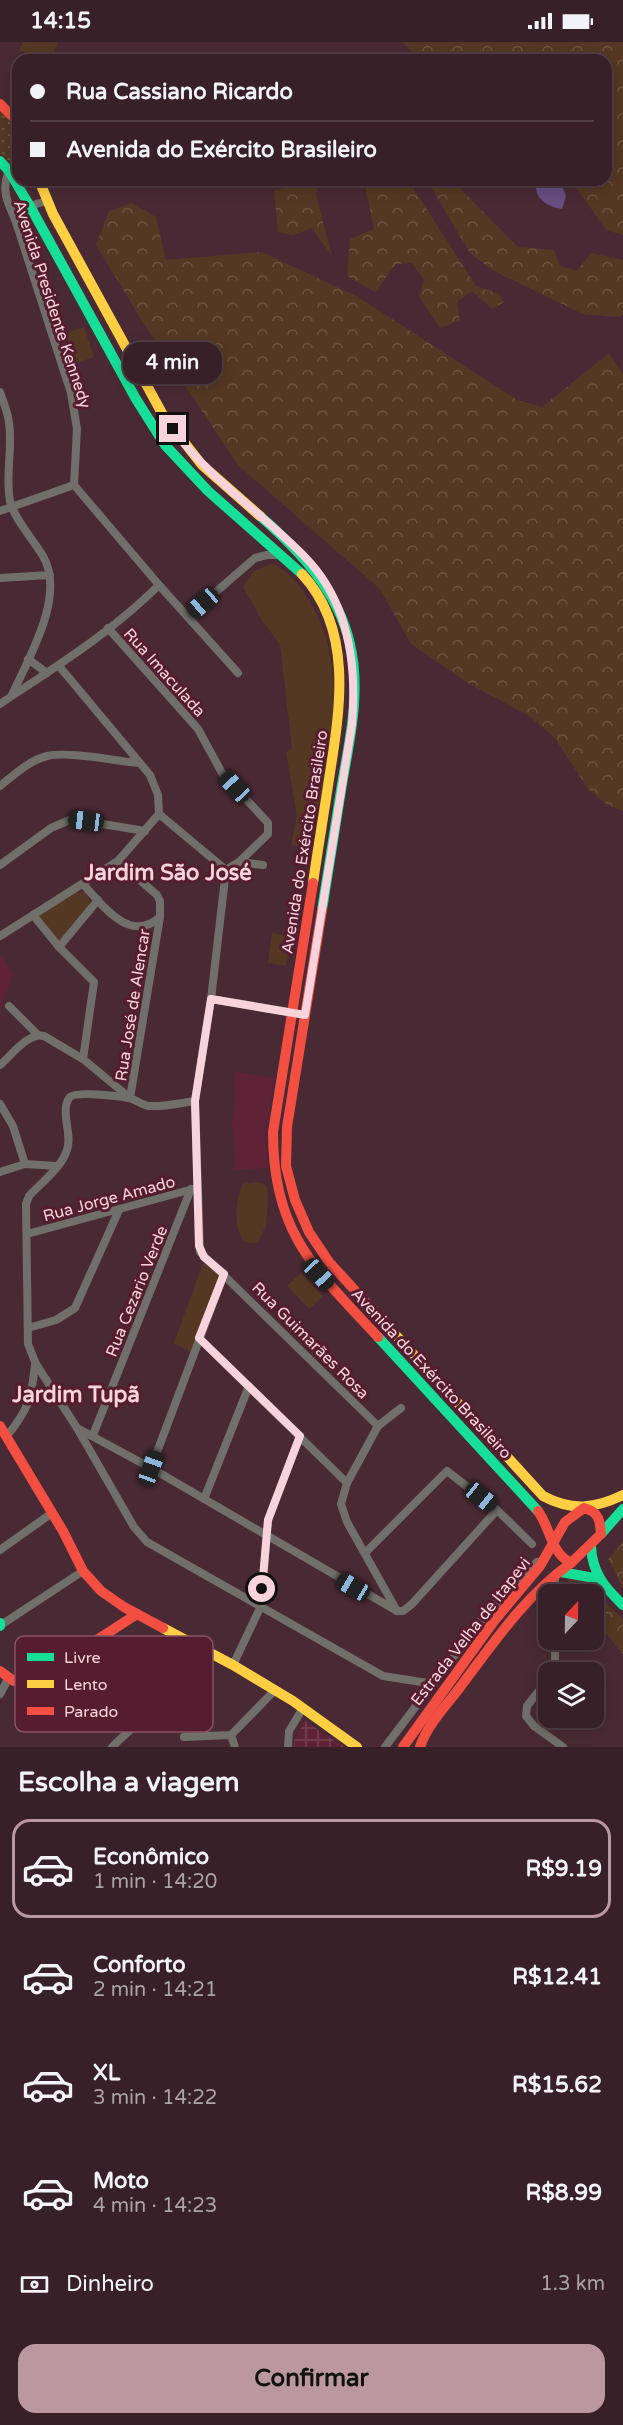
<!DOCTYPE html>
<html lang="pt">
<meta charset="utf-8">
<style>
:root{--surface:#372027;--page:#422d33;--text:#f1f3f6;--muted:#aaa3a7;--line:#513e44;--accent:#bb98a1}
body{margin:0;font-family:"Varela Round",sans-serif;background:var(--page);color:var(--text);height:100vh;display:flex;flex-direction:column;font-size:22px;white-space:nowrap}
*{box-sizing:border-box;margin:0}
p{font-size:20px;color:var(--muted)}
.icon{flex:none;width:33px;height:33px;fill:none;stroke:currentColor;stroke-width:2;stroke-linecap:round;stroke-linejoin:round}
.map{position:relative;height:1705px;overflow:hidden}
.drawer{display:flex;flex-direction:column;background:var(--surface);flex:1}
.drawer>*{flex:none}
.banner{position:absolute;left:12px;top:12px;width:600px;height:132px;border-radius:18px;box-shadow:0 3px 15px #0003,0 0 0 2px var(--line);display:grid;align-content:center;height:132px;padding:0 18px;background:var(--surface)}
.needle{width:39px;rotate:22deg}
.fabs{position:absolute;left:538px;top:1542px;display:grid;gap:12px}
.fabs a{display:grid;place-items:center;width:66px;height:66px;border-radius:12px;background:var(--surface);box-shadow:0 3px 15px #0003,0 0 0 2px var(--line);font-size:30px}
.end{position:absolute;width:27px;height:27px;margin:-14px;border:8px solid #f9d3dc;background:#111;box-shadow:0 0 0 3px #111}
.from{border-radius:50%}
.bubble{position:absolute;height:42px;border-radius:18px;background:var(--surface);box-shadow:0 3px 15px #0003,0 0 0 2px var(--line);font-size:20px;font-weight:700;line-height:42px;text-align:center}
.car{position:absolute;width:18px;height:36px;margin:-18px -9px;border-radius:8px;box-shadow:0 0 4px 2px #0007;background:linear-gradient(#222 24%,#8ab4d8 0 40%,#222 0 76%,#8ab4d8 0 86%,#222 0)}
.banner b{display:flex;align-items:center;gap:21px;height:57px;font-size:22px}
.banner b+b{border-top:2px solid var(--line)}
.banner i{width:15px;height:15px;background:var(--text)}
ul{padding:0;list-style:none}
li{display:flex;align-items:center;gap:18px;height:99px;margin:0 12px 9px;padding:0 6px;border:3px solid transparent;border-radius:18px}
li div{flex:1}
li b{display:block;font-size:22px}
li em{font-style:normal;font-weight:700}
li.selected{border-color:var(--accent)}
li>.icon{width:54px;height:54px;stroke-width:1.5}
h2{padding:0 18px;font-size:27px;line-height:72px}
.pay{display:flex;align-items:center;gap:15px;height:66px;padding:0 18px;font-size:22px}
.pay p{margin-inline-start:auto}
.primary-button{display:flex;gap:12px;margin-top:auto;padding:12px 18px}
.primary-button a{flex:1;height:69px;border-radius:18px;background:var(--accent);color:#111;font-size:24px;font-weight:700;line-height:69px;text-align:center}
.status{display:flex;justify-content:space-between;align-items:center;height:42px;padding:0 30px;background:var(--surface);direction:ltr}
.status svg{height:16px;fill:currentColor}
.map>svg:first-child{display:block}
.built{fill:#5f2237}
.industrial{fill:url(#industrial-grid)}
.grass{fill:url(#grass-dots)}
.forest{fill:url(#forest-crowns)}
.park{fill:#543823}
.water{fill:#674e83}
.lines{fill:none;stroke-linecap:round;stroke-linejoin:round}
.street{stroke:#716f69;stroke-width:8}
.fast{stroke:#16e098;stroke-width:10}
.slow{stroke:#ffcf43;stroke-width:10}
.jam{stroke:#f24e42;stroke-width:10}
.route{stroke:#f9d3dc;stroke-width:8}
.labels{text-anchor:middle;stroke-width:6;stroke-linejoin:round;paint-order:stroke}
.street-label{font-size:16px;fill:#f9d3dc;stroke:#561d30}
.district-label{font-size:22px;font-weight:bold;fill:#f9d3dc;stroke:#561d30}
.key{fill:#561d30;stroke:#875464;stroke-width:1.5}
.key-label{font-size:16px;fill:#f9d3dc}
</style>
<div class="status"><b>14:15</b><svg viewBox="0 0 49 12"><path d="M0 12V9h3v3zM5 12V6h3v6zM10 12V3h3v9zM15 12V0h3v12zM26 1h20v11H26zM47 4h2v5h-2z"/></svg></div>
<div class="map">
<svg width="623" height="1705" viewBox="0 0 623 1705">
<defs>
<pattern id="industrial-grid" width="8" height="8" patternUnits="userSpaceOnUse" patternTransform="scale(1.5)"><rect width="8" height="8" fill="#5f2237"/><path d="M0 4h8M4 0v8" fill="none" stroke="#774153"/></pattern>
<pattern id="grass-dots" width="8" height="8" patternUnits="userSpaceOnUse" patternTransform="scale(1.5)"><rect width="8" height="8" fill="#543823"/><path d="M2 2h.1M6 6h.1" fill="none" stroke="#6d5442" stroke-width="1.8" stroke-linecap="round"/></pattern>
<pattern id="forest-crowns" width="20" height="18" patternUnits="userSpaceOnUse" patternTransform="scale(1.5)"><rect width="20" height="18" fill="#543823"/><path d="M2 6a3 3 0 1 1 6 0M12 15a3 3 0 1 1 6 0" fill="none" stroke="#6d5442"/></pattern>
</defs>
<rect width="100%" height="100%" fill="#492a34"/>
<g class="built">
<path d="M3,914L13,933L0,968V916Z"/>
<path d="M235,1030L274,1036L265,1095L268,1126L233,1128L235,1120L232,1083L234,1068Z"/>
</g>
<path class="industrial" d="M305,1679L344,1705H294L295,1697Z"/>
<path class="grass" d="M0,67C22,90 18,97 18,128L0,112Z"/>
<g class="forest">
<path d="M403,0H623V193L606,188L571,138H606V18H418Z"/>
<path d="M299,138H319L316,153L332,214L312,186L293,193L278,190L274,148L299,144Z"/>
<path d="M364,138H408L476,244L499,252L504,260L492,267L472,249L457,260L460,278L440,286L419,255L424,238L412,221L396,222L375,250L347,234L350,197L374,187Z"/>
<path d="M427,138H452L518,205L554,208L560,224L577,229L591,211L623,218V272L620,275L583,272L492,228L470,211Z"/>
<path d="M132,161L156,175L166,218L262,210L358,255L517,358L542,365L609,311L623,332V769L606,762L588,747L554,695L529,674L468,641L411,602L380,547L238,423L147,287L96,203L109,169Z"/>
<path d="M623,1500V1546L608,1517Z"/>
<path d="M566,1536L584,1540L623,1577V1613L594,1575V1552H578Z"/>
</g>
<g class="park">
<path d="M23,0H56L58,1L51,18H42L19,8Z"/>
<path d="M84,285L94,315L76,321L66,291Z"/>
<path d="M272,522C290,529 300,544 310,560C356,636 323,726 311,807L291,803L297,774L286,710L292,706L280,603L261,577L243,545L253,529Z"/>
<path d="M84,850L91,860L59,898H57L38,877L39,874L75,851Z"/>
<path d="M272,891L291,894L286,924L268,921Z"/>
<path d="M255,1140L264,1142L267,1146L268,1156L266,1184L257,1201L244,1200C233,1184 235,1161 242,1142Z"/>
<path d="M203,1221H205L218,1232L220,1237L191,1310L174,1301Z"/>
<path d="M301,1231L323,1254L309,1267L287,1244Z"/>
</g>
<path class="water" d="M542,138L561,141L566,154L562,167C550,165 536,159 536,145Z"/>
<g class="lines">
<g class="street">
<path d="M9,129C1,147 7,160 15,177L71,351L77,387L74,443L159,543L238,631"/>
<path d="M15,177L36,162L47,159"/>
<path d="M0,350C3,360 8,370 9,381C13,407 5,433 10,459C13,475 34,499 43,514C66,554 29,615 12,653"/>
<path d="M0,469L74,443"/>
<path d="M0,536L50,533"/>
<path d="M188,574L255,516L267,513H280"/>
<path d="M108,586L198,687L222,731L268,781V792L239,820L226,828"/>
<path d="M28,617L47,631"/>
<path d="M59,624L150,733L158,753L159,772"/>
<path d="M0,662C55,625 112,590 159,543"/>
<path d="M0,744C14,733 30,718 47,714C69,709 115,719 139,721"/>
<path d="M159,772L226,828"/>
<path d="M239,820L263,823"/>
<path d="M0,823L51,786L72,777L145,789"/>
<path d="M226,828L211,957L195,1059L200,1210L378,1384"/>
<path d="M83,842C103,864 130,902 160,875V859L157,853L118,819"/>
<path d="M33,873L59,905L94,940L83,1017"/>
<path d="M0,894L118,819L159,772"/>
<path d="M59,905L98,858"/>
<path d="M211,957L296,971"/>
<path d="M9,964L38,993"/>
<path d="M0,1023C11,1014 28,990 44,994L83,1017L130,1056"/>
<path d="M130,1056L160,875"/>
<path d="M195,1059C180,1061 164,1065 149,1064C141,1063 136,1057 128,1056C119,1054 76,1049 70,1055C59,1068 73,1092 67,1108C62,1125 41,1141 29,1154L26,1162L28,1302L36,1322L77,1386L134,1485L147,1500L383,1634L434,1642"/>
<path d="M0,1062L13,1084L25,1122"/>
<path d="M0,1130L25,1122L56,1124"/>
<path d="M27,1192L193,1147"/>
<path d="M28,1286L56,1278L75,1266L119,1168"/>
<path d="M199,1296L347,1441"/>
<path d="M77,1386L151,1426L397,1569H403L412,1562L497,1468"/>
<path d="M93,1393L191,1147"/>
<path d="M7,1394C29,1366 31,1358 35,1323"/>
<path d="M151,1426L224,1232"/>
<path d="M204,1457L249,1344"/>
<path d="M0,1508L52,1471"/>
<path d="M365,1511L447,1429L497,1468L532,1502"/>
<path d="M555,1552V1533"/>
<path d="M397,1569L347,1480L341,1462L347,1441L378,1384L401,1366"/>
<path d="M1,1583L83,1529"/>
<path d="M233,1623L261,1564L268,1478L300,1394"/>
<path d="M552,1630L555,1620V1598"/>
<path d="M549,1636L527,1664L526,1674L534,1684L563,1705"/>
<path d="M38,1637L69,1652L78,1653L88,1652L136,1642L205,1608"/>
<path d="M0,1652L8,1637"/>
<path d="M231,1693L235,1705"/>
<path d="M184,1695L231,1693L275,1648"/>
<path d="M112,1705C144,1674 156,1665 201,1665"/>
<path d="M288,1705L289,1689L303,1666"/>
<path d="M385,1705L479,1581L508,1548L537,1520"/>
</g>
<g class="fast">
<path d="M0,119L9,129L31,166L136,357L165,403L208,449L302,532"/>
<path d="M260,474C300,509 338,549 350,602C361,648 350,697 342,742C335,784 329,826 322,868"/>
<path d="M378,1295L538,1469"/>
<path d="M601,1492L623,1467"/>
<path d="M591,1504C592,1530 604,1545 623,1563"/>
<path d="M561,1530L594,1536"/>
<path d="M0,1581V1584"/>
</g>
<g class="slow">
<path d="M39,138L53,172L163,373L202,423L260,474"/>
<path d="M302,532C354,588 340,668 329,737C324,771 318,806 313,841"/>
<path d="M382,1278L543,1454C571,1469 595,1467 623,1453"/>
<path d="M163,1586L233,1623L293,1659L357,1705"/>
</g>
<g class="jam">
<path d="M0,62L18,80"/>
<path d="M313,841L273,1090C273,1191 314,1226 378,1295"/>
<path d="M322,868L287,1085L286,1124L295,1158L309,1190L329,1220L382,1278"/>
<path d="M0,1384L63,1489L83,1529L101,1549L124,1565L163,1586"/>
<path d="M0,1629L14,1639L32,1640L137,1572"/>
<path d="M403,1705L494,1579L540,1524L565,1480L584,1466C599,1470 600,1478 601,1492L571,1521C550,1510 551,1487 538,1469"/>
<path d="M420,1705C427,1683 447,1663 461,1644C494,1600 525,1554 571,1521"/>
</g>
</g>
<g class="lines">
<path class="route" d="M173,387C209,437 262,471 305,515C349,560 357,622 352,682L305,973L211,957L195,1059L199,1204L204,1215L224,1232L199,1296L300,1394L268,1478L262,1547"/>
</g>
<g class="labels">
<g class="street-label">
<text transform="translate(53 262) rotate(72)" y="6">Avenida Presidente Kennedy</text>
<text transform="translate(165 630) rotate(48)" y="6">Rua Imaculada</text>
<text transform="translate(304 800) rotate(-81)" y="6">Avenida do Exército Brasileiro</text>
<text transform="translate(132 963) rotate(-81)" y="6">Rua José de Alencar</text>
<text transform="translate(109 1156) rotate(-15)" y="6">Rua Jorge Amado</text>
<text transform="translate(136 1249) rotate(-68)" y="6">Rua Cezario Verde</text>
<text transform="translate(311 1298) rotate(45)" y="6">Rua Guimarães Rosa</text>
<text transform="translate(432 1331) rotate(47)" y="6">Avenida do Exército Brasileiro</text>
<text transform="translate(470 1589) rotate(-52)" y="6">Estrada Velha de Itapevi</text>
</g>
<g class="district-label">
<text x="168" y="838">Jardim São José</text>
<text x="76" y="1360">Jardim Tupã</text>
</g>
</g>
<rect x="15" y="1594" width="198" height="96" rx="9" class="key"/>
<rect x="27" y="1611" width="27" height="8" fill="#16e098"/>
<rect x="27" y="1638" width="27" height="8" fill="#ffcf43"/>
<rect x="27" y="1665" width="27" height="8" fill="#f24e42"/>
<g class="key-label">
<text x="64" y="1621">Livre</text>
<text x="64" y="1648">Lento</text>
<text x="64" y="1675">Parado</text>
</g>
</svg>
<div class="fabs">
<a><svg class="needle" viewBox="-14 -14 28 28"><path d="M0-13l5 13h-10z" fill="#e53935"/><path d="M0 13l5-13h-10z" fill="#aaa3a7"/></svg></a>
<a><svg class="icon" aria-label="layers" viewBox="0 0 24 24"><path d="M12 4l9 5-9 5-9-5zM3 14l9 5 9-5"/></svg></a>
</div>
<i class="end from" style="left:262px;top:1547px"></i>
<i class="end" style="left:173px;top:387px"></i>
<div class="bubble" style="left:123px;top:300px;width:99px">4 min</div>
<i class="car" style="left:203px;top:561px;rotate:229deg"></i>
<i class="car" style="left:235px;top:745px;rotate:317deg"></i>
<i class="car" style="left:86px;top:779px;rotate:277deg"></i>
<i class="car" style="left:319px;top:1232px;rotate:137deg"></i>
<i class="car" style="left:151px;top:1426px;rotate:20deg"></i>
<i class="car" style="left:481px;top:1455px;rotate:129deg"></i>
<i class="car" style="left:353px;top:1545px;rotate:300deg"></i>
<div class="banner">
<b><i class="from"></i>Rua Cassiano Ricardo</b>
<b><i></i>Avenida do Exército Brasileiro</b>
</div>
</div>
<section class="drawer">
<h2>Escolha a viagem</h2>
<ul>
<li class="selected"><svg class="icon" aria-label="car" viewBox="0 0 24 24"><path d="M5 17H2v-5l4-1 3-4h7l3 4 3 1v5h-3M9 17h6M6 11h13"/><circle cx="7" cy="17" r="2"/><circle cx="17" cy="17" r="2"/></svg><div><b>Econômico</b><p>1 min · 14:20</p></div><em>R$9.19</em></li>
<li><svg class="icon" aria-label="car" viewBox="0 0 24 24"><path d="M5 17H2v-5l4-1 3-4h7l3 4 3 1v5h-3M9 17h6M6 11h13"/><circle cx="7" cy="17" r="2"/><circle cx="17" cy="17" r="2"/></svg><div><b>Conforto</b><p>2 min · 14:21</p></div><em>R$12.41</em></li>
<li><svg class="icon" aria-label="car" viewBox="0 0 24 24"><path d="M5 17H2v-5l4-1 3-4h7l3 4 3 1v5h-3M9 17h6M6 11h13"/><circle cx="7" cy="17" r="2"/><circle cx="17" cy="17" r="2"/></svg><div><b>XL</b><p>3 min · 14:22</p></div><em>R$15.62</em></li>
<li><svg class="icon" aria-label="car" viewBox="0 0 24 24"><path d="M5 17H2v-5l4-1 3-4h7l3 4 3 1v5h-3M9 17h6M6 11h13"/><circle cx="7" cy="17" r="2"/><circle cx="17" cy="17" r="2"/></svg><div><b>Moto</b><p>4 min · 14:23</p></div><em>R$8.99</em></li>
</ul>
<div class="pay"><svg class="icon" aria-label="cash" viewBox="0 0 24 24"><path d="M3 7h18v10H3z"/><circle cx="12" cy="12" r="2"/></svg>Dinheiro<p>1.3 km</p></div>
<div class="primary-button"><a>Confirmar</a></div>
</section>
